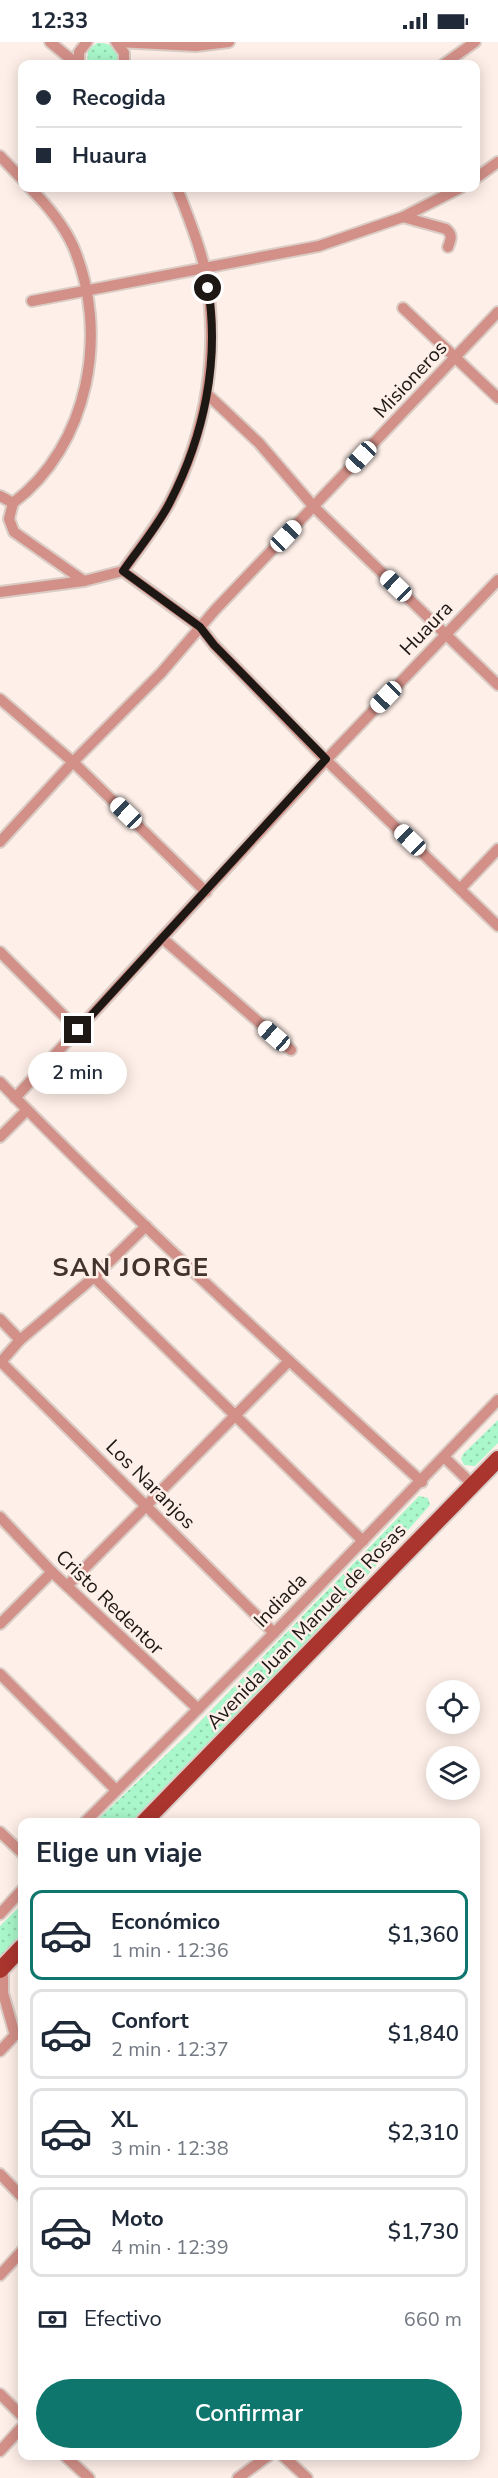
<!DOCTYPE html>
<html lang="es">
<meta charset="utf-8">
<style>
:root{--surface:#fff;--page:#f2f2f3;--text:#1f2937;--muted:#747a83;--line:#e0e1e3;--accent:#0f766e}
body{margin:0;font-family:"Nunito Sans",sans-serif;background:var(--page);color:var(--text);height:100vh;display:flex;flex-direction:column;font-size:22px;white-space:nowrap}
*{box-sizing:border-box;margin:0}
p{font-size:20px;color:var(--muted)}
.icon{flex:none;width:33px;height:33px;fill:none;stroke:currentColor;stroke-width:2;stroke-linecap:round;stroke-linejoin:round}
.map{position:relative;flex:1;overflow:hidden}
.sheet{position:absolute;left:18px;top:1776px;width:462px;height:642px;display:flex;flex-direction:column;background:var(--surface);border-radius:12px;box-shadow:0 3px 15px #0003}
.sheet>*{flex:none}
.guide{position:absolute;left:18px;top:18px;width:462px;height:132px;border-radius:12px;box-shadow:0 3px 15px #0003;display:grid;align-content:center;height:132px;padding:0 18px;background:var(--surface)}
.buttons{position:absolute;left:426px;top:1638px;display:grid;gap:12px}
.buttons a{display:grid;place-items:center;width:54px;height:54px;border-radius:50%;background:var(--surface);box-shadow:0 3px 15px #0003;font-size:30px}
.end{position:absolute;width:27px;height:27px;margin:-14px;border:8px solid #1e1815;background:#fff;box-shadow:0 0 0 3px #fff}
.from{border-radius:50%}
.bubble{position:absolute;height:42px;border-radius:21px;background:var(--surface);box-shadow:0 3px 15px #0003;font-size:20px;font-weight:600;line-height:42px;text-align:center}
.car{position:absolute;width:18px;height:36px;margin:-18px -9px;border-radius:8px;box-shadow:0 0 4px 2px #0007;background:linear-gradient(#fff 24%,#345 0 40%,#fff 0 76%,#345 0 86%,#fff 0)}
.guide b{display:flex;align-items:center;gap:21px;height:57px;font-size:22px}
.guide b+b{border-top:2px solid var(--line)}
.guide i{width:15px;height:15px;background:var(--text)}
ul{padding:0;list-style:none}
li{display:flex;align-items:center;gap:18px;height:90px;margin:0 12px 9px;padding:0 6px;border:3px solid var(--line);border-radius:12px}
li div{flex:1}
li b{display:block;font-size:22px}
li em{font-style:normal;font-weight:600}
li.on{border-color:var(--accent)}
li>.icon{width:54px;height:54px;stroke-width:1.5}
h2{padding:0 18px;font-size:27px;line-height:72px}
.pay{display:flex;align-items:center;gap:15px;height:66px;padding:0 18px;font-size:22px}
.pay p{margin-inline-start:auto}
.action{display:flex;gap:12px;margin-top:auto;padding:12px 18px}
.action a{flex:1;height:69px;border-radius:36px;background:var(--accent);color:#fff;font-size:24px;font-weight:600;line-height:69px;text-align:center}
.status{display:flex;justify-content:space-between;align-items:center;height:42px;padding:0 30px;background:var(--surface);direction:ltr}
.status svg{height:16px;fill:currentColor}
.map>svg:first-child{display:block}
.grass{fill:url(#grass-dots)}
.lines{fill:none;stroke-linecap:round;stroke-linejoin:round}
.street-casing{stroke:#dacdc6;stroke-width:14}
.primary-casing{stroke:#dacdc6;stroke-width:20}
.street{stroke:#d39088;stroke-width:10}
.primary{stroke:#aa352f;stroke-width:16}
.route{stroke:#1e1815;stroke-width:8}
.labels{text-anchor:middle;stroke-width:5;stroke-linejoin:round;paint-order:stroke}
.street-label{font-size:20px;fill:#1e1815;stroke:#feefe8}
.district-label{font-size:26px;font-weight:bold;letter-spacing:1.5px;fill:#42332d;stroke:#feefe8}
</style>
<div class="status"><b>12:33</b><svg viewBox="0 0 49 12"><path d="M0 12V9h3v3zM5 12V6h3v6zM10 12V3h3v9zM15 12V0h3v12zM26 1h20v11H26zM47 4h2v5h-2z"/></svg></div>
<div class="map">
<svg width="498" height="2436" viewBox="0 0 498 2436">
<defs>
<pattern id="grass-dots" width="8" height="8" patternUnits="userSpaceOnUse" patternTransform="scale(1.5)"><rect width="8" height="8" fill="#a9f7cb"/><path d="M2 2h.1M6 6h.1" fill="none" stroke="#91d3ad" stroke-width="1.8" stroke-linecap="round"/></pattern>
</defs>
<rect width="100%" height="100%" fill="#feefe8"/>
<g class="grass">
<path d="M97,1C111,0 121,8 118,22H87L88,8Z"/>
<path d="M498,1378V1401L475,1424L464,1423L461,1417L463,1412Z"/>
<path d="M419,1454L428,1456L430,1463C334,1573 234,1677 132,1780H95L188,1692Z"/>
<path d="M22,1862V1893L0,1916V1884Z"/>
</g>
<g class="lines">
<defs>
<g id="street">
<path d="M50,0L77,22"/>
<path d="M116,0L124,11V22"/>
<path d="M117,0L196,4L229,0"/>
<path d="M79,22V10L87,0"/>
<path d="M444,22L475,0"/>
<path d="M0,114L22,137"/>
<path d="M476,136L498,120"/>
<path d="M403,175L446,187C453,193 451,197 448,205"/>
<path d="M32,259L319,204L403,175L460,146"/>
<path d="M403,266L498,356"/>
<path d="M208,353L259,401L314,465L498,643"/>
<path d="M0,454L13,461L9,477L14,490L84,539"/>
<path d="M13,461C89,404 110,290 73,204C63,182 47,163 30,146"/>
<path d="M123,529L200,585L214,603L326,718L498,884"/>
<path d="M0,550L84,539L123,529C139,506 157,484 170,460C207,389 220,307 205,228C199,200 187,172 177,146"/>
<path d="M0,657L73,720L206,850"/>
<path d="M0,800L73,720L161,631L215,568L498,270"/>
<path d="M460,847L498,807"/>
<path d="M162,896L291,1008"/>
<path d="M0,910L78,988"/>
<path d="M0,1040C135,1179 279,1310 422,1440"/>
<path d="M15,1056L326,718L498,538"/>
<path d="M0,1095L27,1068"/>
<path d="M94,1235L363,1499"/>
<path d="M0,1277L20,1298"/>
<path d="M1,1320L274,1591"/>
<path d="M0,1321L20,1298L94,1235L146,1184"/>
<path d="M444,1415L473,1443"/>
<path d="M0,1475L52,1530L198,1667"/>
<path d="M67,1544L289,1319"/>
<path d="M0,1582L52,1530"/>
<path d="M0,1632L116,1748"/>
<path d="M85,1780L274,1591L498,1358"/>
<path d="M0,1790L22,1811"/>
<path d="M0,1872L22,1848"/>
<path d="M0,2009L15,1993L3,1951V1926"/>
<path d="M0,2132L22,2155"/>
<path d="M0,2233L22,2209"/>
<path d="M0,2352L22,2374"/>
<path d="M0,2409L22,2385"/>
<path d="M65,2414L89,2436"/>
<path d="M283,2414L307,2436"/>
<path d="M238,2436L268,2414"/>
</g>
<g id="primary">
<path d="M144,1780L498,1417"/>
<path d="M0,1928L22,1905"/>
</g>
</defs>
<use href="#street" class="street-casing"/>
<use href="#primary" class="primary-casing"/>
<use href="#street" class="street"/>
<use href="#primary" class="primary"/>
</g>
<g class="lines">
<path class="route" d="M78,988L326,717L214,603L200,585L123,529C139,506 158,484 170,460C204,394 220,319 208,246"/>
</g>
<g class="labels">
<g class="street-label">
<text transform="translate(410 337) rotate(-47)" y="7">Misioneros</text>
<text transform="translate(426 586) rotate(-46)" y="7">Huaura</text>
<text transform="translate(151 1442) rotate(45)" y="7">Los Naranjos</text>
<text transform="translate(280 1558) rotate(-46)" y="7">Indiada</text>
<text transform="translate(110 1560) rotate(44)" y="7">Cristo Redentor</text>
<text transform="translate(306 1584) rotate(-46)" y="7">Avenida Juan Manuel de Rosas</text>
</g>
<g class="district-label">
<text x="131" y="1234">SAN JORGE</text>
</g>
</g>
</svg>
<div class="buttons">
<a><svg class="icon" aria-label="locate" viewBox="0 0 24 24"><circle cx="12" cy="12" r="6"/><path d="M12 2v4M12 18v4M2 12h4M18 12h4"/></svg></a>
<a><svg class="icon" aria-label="layers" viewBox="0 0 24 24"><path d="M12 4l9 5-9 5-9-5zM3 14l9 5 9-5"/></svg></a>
</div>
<i class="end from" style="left:208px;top:246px"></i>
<i class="end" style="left:78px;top:988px"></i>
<div class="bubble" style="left:28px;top:1010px;width:99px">2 min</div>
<i class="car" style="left:361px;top:415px;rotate:223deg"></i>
<i class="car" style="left:286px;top:494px;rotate:44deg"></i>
<i class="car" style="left:396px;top:544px;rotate:314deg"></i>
<i class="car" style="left:386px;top:655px;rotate:224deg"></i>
<i class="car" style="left:126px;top:771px;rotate:314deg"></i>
<i class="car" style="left:410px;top:798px;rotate:314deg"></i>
<i class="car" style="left:274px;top:994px;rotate:311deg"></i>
<div class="guide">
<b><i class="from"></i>Recogida</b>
<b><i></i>Huaura</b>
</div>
<section class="sheet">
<h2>Elige un viaje</h2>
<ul>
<li class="on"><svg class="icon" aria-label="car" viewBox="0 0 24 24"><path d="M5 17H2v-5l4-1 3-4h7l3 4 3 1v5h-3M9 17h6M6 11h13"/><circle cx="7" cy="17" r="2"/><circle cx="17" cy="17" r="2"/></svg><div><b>Económico</b><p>1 min · 12:36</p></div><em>$1,360</em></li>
<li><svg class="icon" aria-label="car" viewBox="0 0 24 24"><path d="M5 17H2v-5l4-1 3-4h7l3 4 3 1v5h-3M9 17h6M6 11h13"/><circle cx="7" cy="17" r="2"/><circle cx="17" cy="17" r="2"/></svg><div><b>Confort</b><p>2 min · 12:37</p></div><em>$1,840</em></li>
<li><svg class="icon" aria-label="car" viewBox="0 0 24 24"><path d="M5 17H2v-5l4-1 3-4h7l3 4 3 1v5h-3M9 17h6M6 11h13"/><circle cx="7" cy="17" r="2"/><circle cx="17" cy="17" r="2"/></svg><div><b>XL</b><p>3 min · 12:38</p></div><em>$2,310</em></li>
<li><svg class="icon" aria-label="car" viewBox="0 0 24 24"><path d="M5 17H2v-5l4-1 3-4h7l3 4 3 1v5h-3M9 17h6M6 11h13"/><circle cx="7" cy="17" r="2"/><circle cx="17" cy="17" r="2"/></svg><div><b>Moto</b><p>4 min · 12:39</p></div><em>$1,730</em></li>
</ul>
<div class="pay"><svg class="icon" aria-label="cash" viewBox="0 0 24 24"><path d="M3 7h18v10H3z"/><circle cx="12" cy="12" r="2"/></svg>Efectivo<p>660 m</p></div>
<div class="action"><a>Confirmar</a></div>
</section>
</div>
